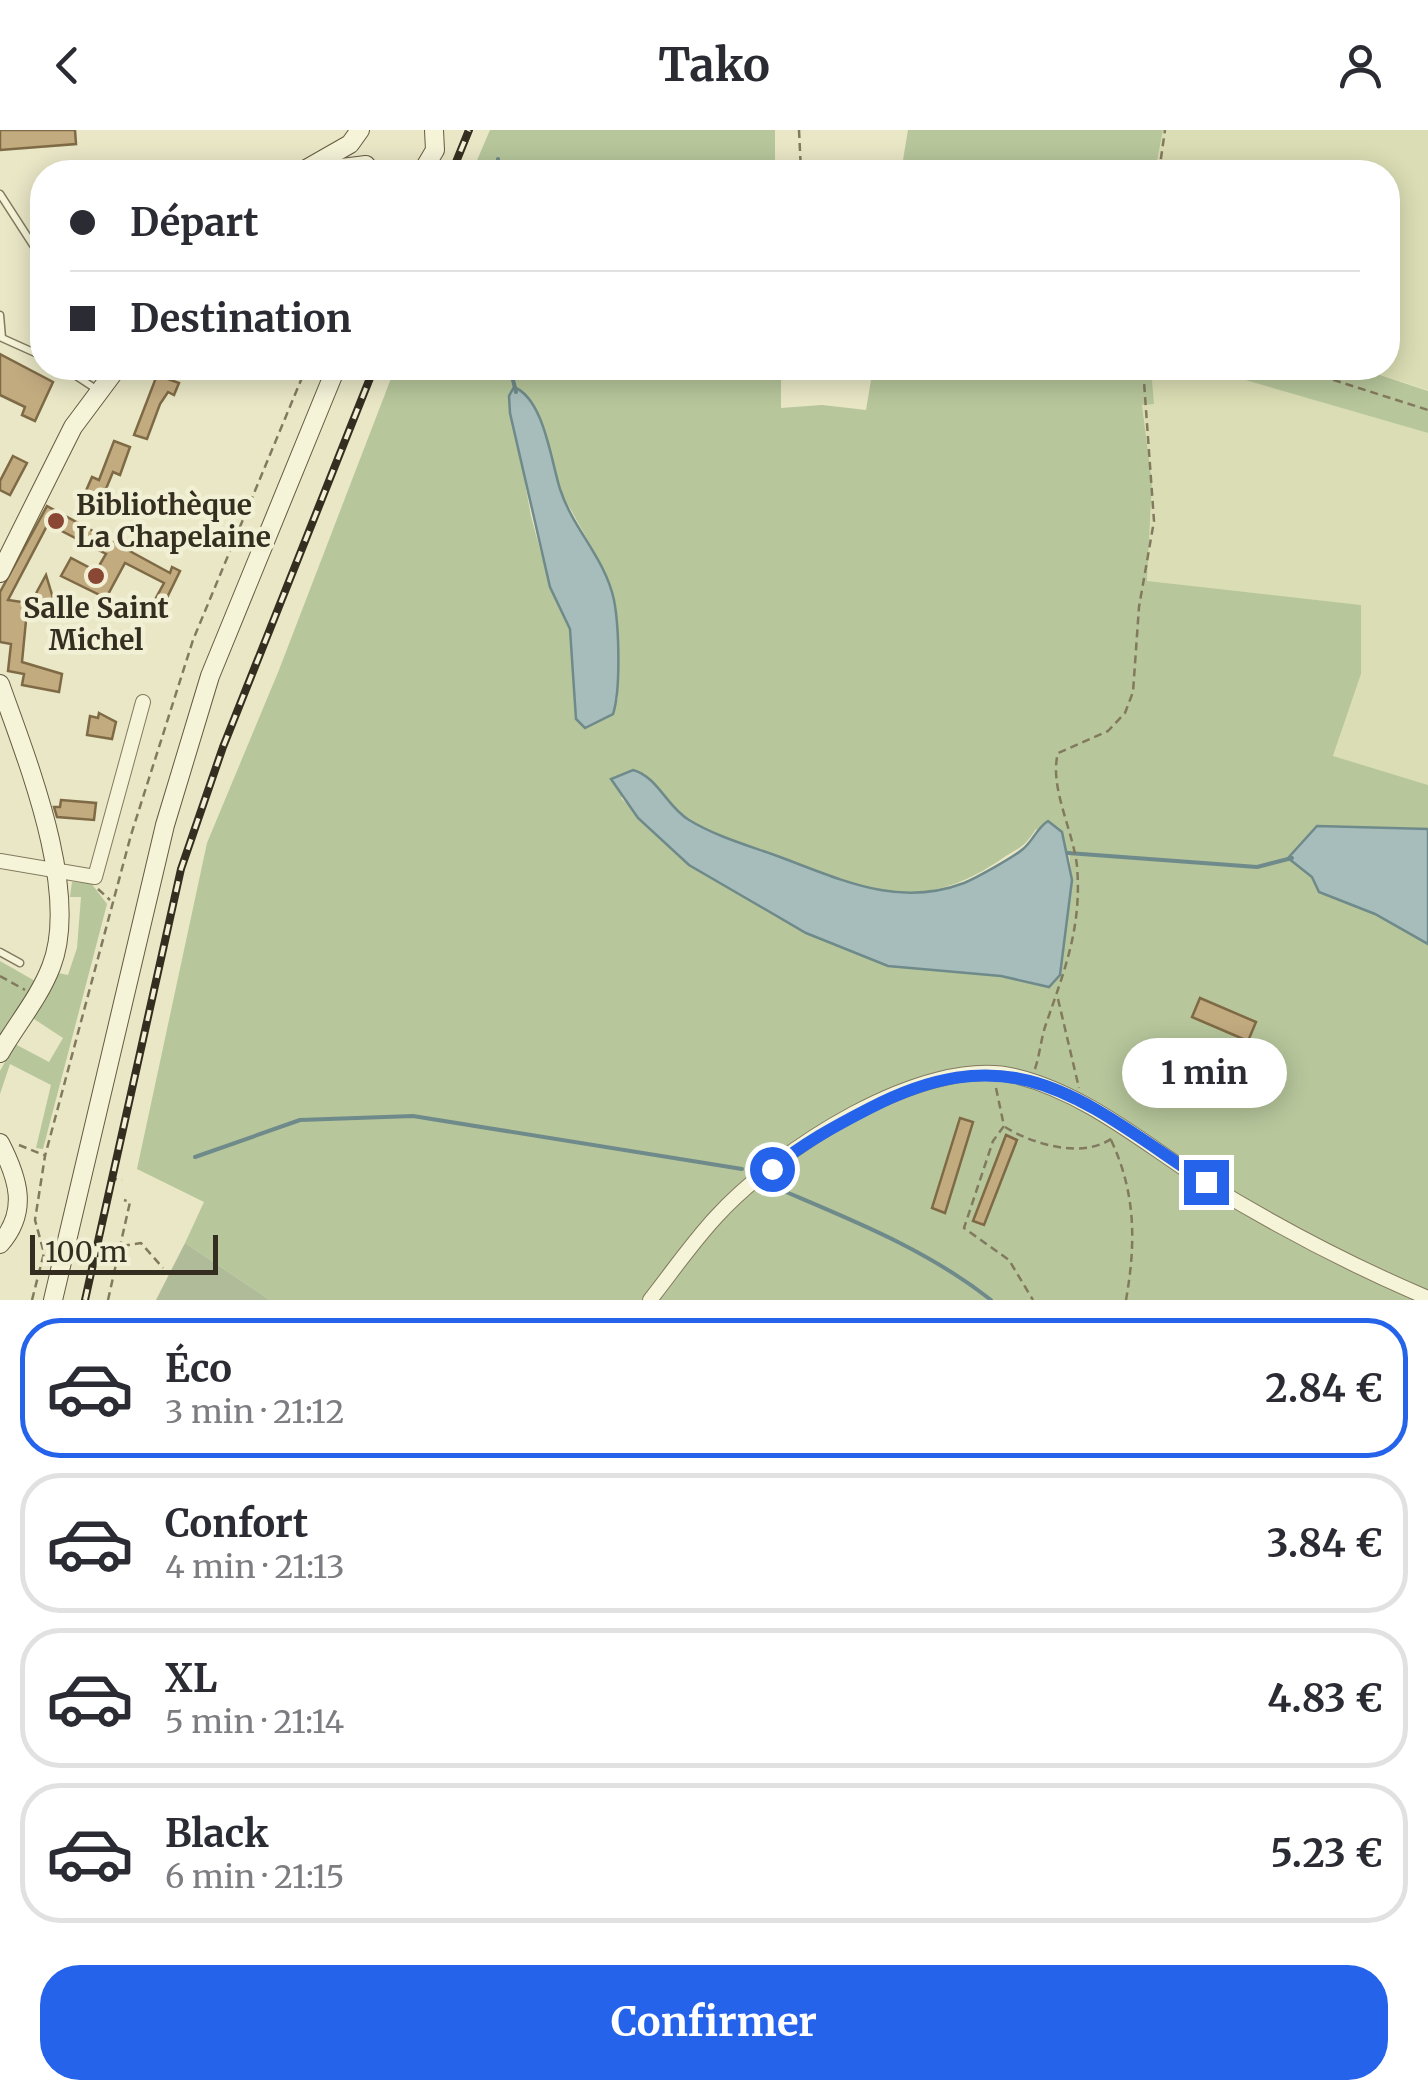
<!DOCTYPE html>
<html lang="fr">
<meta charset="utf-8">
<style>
:root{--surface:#fff;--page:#f7f7f7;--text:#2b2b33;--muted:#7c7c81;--line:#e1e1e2;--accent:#2563eb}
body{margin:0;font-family:Merriweather,serif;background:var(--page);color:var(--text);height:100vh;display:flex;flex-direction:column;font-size:38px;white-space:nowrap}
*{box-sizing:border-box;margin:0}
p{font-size:32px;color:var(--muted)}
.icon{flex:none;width:55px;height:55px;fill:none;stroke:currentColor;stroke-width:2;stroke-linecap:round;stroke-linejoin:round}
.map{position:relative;height:1170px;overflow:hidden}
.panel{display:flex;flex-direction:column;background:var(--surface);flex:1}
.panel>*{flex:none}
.banner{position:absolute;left:30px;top:30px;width:1370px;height:220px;border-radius:40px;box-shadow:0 5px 25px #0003;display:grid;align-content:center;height:220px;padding:0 40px;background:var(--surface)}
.scale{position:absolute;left:30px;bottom:25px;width:188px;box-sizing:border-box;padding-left:10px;border:5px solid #342e20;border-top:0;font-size:28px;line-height:35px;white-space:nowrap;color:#342e20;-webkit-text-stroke:8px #f1f0d5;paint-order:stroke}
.end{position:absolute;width:45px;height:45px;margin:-22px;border:12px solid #2563eb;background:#fff;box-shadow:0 0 0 5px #fff}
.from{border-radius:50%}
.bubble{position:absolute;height:70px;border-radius:35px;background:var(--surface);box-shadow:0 5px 25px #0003;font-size:32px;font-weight:700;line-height:70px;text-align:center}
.banner b{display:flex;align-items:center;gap:35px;height:95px;font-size:38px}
.banner b+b{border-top:2px solid var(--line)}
.banner i{width:25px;height:25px;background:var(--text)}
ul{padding:18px 0 0;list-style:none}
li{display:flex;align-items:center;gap:30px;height:140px;margin:0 20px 15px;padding:0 20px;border:5px solid var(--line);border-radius:40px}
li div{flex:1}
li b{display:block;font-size:38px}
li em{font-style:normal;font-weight:700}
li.current{border-color:var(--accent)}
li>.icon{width:90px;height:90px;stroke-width:1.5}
.action{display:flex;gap:20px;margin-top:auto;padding:20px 40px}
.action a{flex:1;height:115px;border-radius:40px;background:var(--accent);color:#fff;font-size:40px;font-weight:700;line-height:115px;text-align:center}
header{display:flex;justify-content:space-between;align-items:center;height:130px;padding:0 40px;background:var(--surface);font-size:45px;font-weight:700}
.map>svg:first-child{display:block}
.farmland{fill:#dbdeb4}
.green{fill:#b7c69b;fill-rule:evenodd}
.cemetery{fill:#b0bc99}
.water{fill:#a7bdbc;stroke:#6f8a8a;stroke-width:2.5}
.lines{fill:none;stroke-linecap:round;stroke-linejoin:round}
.stream{stroke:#6f8a8a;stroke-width:4}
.building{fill:#c3ab80;stroke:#7f6a46;stroke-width:2.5}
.lane-casing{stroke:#827a5e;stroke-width:9}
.street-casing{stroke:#827a5e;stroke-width:16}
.secondary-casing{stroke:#645b41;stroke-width:20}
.path{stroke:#827a5e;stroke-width:2.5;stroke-dasharray:8 5;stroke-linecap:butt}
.lane{stroke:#f5f3d8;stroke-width:6}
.street{stroke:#f5f3d8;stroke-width:14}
.secondary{stroke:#f5f3d8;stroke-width:18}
.rail-casing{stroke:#342e20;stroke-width:8}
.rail{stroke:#f1f0d5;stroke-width:4;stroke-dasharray:11;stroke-linecap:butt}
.route{stroke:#2563eb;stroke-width:12}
.poi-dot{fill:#8a4834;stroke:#f1f0d5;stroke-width:4}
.labels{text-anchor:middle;stroke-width:9;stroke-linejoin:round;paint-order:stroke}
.poi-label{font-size:28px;font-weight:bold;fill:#342e20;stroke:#f1f0d5;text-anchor:start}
</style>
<header><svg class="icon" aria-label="back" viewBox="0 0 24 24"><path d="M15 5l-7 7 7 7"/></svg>Tako<svg class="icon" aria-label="person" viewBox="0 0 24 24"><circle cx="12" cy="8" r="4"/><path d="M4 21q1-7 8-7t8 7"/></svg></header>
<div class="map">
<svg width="1428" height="1170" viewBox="0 0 1428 1170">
<rect width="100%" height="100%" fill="#e9e7c6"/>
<g class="farmland">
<path d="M1163,0H1428V260L1359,238H1388V42H1155Z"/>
<path d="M1151,238H1204L1428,303V655L1333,627L1361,544V475L1147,452L1152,353L1142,274L1153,273Z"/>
</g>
<g class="green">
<path d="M490,0H775V42H472Z"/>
<path d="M908,0H1163L1155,42H901Z"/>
<path d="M395,238H781V278L822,275L866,280L873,238H1151L1154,274L1142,275L1152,353L1147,451L1361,475V544L1333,626L1428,655V699L1317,696L1312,747L1319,762L1375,784L1428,814V1170H270L185,1113L204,1072L137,1039L207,713L279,540ZM509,266L534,278L562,364L591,416L615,473L618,569L577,589L570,499L550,457L531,386ZM644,643C657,658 671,678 686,689C713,708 749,716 779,727C867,758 918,787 1003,728C1021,716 1023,719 1036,699L1069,723L1072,750L1060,845L1049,857L1001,846L888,836L866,823L840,818L689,735L621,668Z"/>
<path d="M1204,238H1359L1428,261V303Z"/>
<path d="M72,752L91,753L107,774L43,1019L36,1018L51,955L10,934L0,964V941L15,914L49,932L63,908L31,887L58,843L68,845L77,818L81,767H70Z"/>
<path d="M0,831L35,851L0,908Z"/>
</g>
<path class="cemetery" d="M185,1113L270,1170H156Z"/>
<g class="water">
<path d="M514,257C544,269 551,331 560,359C573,399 605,428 614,470C619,496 621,560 613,584L585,598L576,589L570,499L550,457L510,283L509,266Z"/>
<path d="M633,640C658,647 667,677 689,690C717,707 750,716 780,727C842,750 898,778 964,753C976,748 1014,727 1023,719C1033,711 1036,699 1048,691L1062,702L1072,750L1060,845L1049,857L1001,846L888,836L806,803L689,735L638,688L611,649Z"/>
<path d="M1317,696L1428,699V814L1375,784L1319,762L1312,747L1288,728Z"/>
</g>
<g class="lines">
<g class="stream">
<path d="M498,29L499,42"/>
<path d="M510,238L516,262"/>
<path d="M1068,723L1257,737L1292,728"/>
<path d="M195,1027L300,990L413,986L742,1039"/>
<path d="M772,1056C849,1089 925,1118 991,1170"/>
</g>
</g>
<g class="building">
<path d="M0,0H75L76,14L0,20Z"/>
<path d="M0,224L53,252L35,291L22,285L25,277L0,265Z"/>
<path d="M157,245L179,253L174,265L168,262L160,274L147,309L134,305Z"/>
<path d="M114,311L130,317L120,345L113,342L98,378L82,370L92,347L99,350Z"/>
<path d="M13,326L27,333L10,365L0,360V351Z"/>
<path d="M47,376L170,443L172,437L180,441L160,482L151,477L164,453L125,433L106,468L61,446L71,428L96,441L106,424L48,394L8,470L29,473L27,480L46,445L53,468L48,476L27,480L22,532L62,544L59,562L22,555L24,544L8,541L11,514L0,512V462Z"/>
<path d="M99,583L116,592L112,609L87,605L90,586L98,588Z"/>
<path d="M61,670L96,673L94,690L57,687L54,677H60Z"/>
<path d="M1200,868L1256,892L1248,911L1192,887Z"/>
<path d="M960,988L973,992L945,1083L932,1078Z"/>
<path d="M1006,1005L1017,1010L984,1095L973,1091Z"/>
</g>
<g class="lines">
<defs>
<g id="lane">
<path d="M0,64L42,129"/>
<path d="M0,185L2,208L42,226"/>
<path d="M64,238L96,259"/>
<path d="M0,822L20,833"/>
</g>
<g id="street">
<path d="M0,731L95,747L143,572"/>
<path d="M650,1170C672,1142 692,1113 716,1087C776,1021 923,924 1015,946C1086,963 1146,1015 1206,1053C1278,1097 1350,1135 1428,1168"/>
</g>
<g id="secondary">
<path d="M301,42L350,14L360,0"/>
<path d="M310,42L366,35"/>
<path d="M422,42L435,20L434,0"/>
<path d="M0,443L73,297L117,238"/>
<path d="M0,554C26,628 81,762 51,837C39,868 16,895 0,923"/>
<path d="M0,1013C18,1048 29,1081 0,1114"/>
<path d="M53,1170L165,695L210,546L336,238"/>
</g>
</defs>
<use href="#lane" class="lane-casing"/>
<use href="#street" class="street-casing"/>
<use href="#secondary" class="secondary-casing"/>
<g class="path">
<path d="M799,0L801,42"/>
<path d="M1159,42L1165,0"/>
<path d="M1296,238L1428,280"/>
<path d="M98,759L110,770"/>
<path d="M0,846L25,860"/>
<path d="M1058,869L1079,958"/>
<path d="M1035,939C1040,924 1041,908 1046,894C1065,839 1082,797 1077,736C1073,700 1049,657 1058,623L1108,601L1125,583L1133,562L1139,477L1154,391L1143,238"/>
<path d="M996,958L1004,996L993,1011L964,1098L1009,1130L1033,1170"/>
<path d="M1005,997C1034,1015 1086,1030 1115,1006"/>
<path d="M1111,1010C1136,1063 1136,1113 1126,1170"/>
<path d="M19,1015L44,1025"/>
<path d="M109,1048L122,1050"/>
<path d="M122,1116L141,1113L163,1138"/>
<path d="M32,1170L44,1123L35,1090L45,1026L131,705L193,510L306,238"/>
<path d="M108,1170L130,1072L124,1070"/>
</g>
<use href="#lane" class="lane"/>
<use href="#street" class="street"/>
<use href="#secondary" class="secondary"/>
<defs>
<g id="rail">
<path d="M452,42L469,0"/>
<path d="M85,1170L181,739L223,617L374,238"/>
</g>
</defs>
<use href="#rail" class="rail-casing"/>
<use href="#rail" class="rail"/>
</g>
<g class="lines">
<path class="route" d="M772,1039C802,1014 835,996 870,978C1017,902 1084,972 1206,1052"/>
</g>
<g class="poi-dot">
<circle cx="56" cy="391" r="10"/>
<circle cx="96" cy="446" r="10"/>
</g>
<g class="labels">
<g class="poi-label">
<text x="76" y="385">Bibliothèque<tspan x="76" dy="32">La Chapelaine</tspan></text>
<text x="96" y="488" text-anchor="middle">Salle Saint<tspan x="96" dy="32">Michel</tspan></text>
</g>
</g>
</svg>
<div class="scale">100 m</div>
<i class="end from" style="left:772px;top:1039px"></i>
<i class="end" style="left:1206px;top:1052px"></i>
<div class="bubble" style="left:1122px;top:908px;width:165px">1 min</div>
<div class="banner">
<b><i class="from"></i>Départ</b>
<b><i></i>Destination</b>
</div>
</div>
<section class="panel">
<ul>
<li class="current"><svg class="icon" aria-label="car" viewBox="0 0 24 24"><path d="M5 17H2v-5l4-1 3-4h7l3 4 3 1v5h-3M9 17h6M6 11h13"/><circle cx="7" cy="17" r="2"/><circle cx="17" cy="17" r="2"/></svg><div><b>Éco</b><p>3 min · 21:12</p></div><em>2.84 €</em></li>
<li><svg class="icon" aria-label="car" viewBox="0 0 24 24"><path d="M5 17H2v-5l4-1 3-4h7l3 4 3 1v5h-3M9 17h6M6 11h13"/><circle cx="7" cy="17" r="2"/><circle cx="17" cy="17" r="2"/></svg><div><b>Confort</b><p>4 min · 21:13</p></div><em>3.84 €</em></li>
<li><svg class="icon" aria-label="car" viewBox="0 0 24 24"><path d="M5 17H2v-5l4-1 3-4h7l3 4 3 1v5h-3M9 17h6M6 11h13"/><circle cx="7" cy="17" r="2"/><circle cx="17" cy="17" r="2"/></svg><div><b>XL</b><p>5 min · 21:14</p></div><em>4.83 €</em></li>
<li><svg class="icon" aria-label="car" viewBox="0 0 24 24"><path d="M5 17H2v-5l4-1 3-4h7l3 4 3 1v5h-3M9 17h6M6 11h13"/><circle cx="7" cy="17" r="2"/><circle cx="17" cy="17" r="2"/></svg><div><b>Black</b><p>6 min · 21:15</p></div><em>5.23 €</em></li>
</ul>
<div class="action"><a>Confirmer</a></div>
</section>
